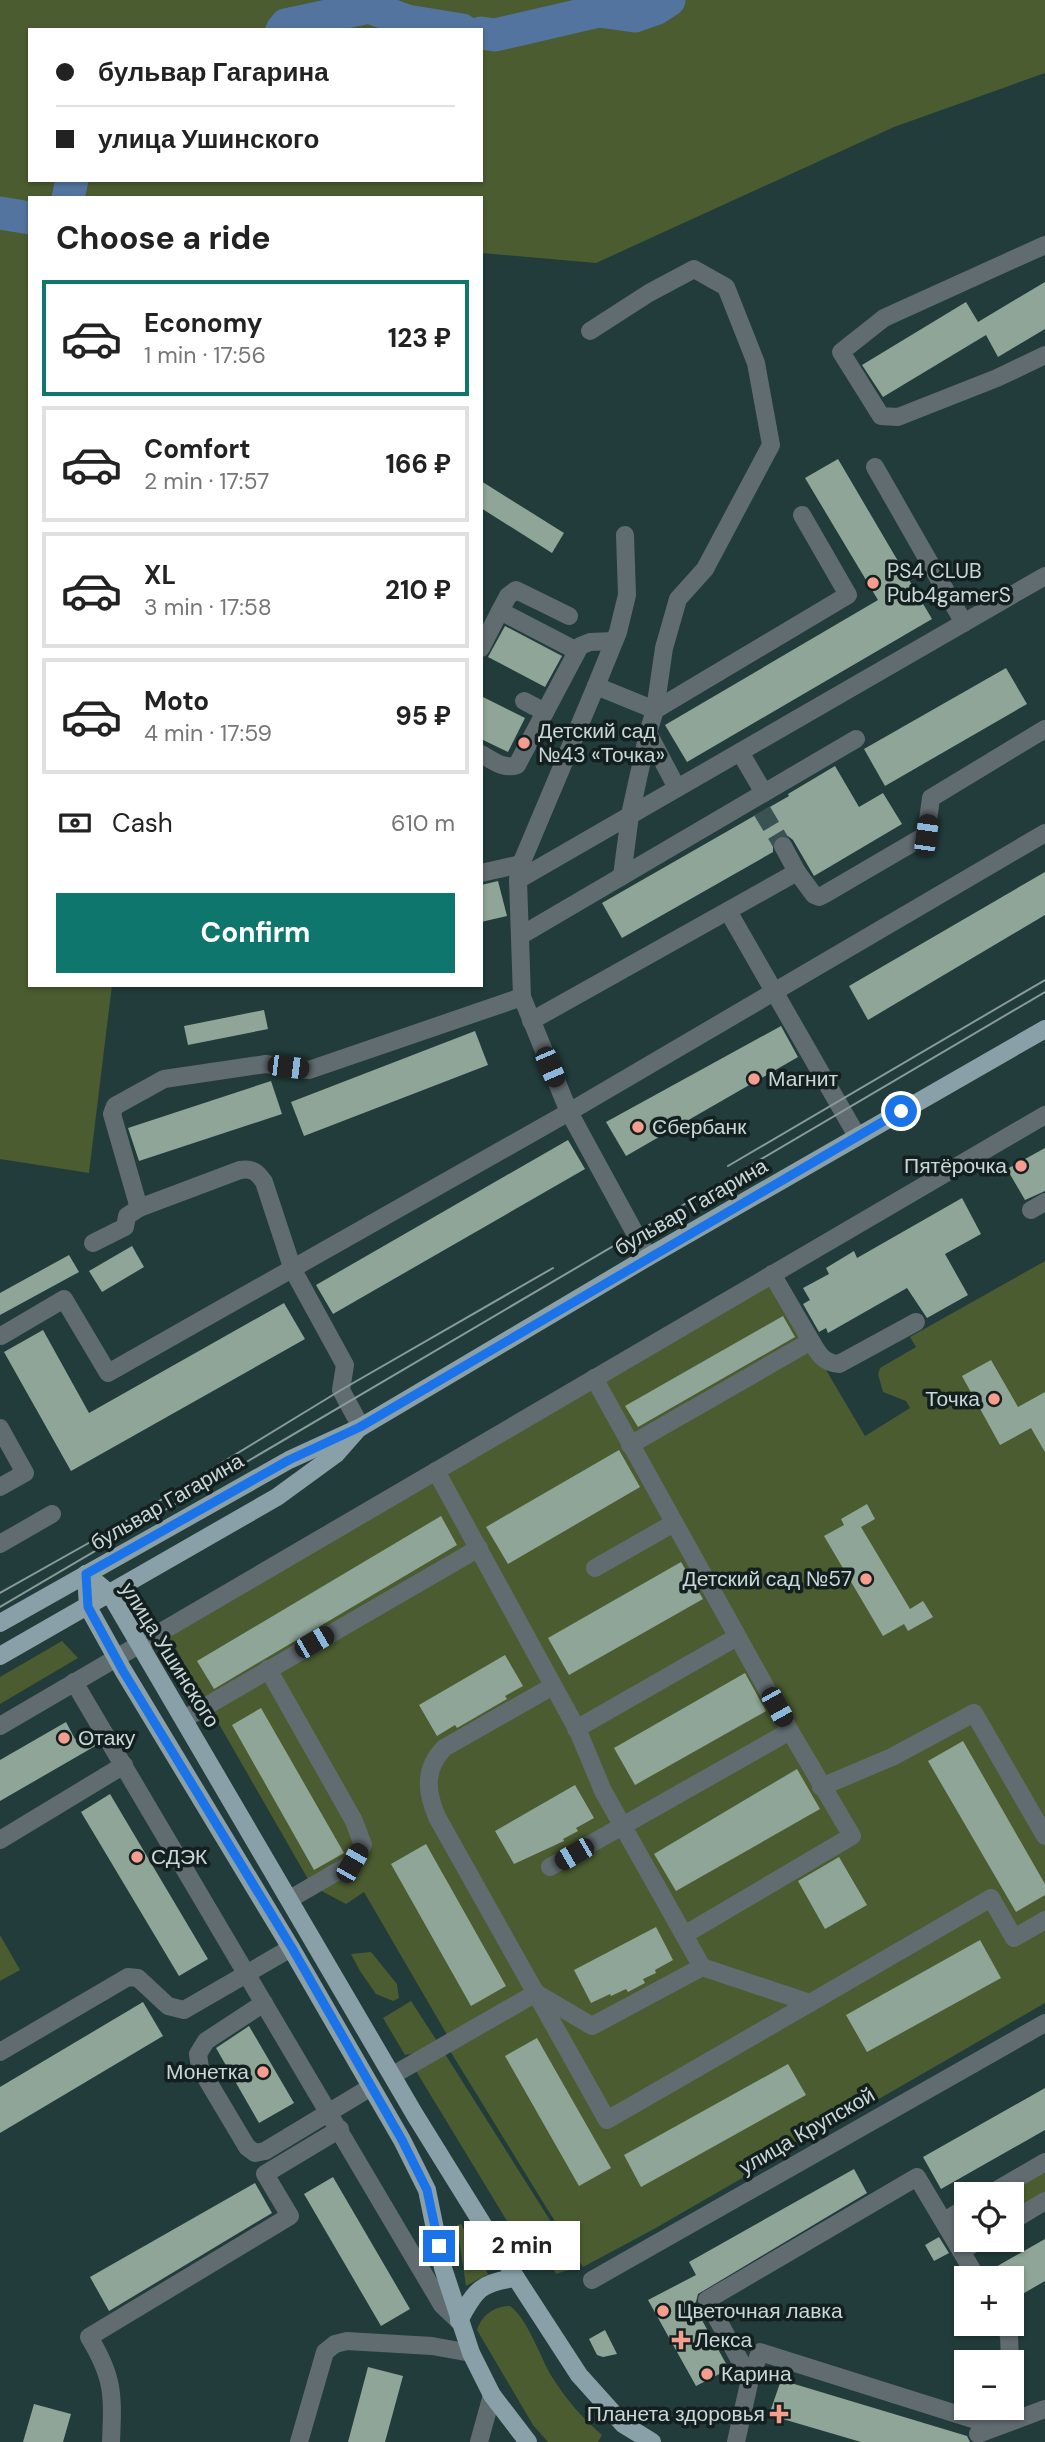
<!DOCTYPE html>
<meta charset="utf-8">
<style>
:root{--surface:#fff;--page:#f2f2f2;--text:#222;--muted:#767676;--line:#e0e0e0;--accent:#0f766e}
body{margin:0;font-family:"DM Sans",sans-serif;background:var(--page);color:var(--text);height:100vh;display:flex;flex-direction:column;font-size:26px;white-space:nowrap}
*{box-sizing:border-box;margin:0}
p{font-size:23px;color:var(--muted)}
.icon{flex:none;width:38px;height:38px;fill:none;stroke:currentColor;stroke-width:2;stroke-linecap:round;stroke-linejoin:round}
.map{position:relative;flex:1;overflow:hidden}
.side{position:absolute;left:28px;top:196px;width:455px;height:791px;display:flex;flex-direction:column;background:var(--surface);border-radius:0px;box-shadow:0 2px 5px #0004}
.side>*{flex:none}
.banner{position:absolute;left:28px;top:28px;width:455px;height:154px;border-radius:0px;box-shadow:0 2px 5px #0004;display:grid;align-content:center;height:154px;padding:0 28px;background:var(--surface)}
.controls{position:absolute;left:954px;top:2182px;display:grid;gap:14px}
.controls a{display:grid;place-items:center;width:70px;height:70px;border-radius:0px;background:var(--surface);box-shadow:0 2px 5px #0004;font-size:35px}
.end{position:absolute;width:32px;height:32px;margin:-16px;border:9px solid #1a73e8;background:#fff;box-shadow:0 0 0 4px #fff}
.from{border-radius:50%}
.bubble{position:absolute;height:49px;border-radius:0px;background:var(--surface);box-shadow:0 2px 5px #0004;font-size:23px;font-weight:700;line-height:49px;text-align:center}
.car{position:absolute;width:21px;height:42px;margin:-21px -10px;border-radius:9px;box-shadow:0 0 5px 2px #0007;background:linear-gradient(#222 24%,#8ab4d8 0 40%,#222 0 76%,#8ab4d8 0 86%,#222 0)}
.banner b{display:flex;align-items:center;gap:24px;height:66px;font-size:26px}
.banner b+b{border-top:2px solid var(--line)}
.banner i{width:18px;height:18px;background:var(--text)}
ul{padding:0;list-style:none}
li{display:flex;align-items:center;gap:21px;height:116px;margin:0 14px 10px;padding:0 14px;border:4px solid var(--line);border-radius:0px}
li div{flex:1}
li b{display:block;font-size:26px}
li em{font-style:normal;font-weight:700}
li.active{border-color:var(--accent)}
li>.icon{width:63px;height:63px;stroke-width:1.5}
h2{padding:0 28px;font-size:32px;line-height:84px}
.pay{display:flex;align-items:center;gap:18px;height:77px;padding:0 28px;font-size:26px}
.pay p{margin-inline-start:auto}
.cta{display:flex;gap:14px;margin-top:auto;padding:14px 28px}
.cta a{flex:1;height:80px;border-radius:0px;background:var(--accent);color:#fff;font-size:28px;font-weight:700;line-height:80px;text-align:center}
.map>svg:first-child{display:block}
.green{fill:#4b5c30;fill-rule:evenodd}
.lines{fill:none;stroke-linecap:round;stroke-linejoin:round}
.river{stroke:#52749e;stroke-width:33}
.building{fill:#8fa597}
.minor-tunnel{stroke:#3a5352;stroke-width:18;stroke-dasharray:18 9;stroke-linecap:butt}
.minor{stroke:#616c70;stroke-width:18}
.major{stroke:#89a0a8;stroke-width:18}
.tram{stroke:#889b9a;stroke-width:2}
.route{stroke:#1a73e8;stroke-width:9}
.poi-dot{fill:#f59d8f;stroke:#14201f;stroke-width:2.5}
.labels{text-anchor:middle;stroke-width:7;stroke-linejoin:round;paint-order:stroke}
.poi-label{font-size:21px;fill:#c9d8d7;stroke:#14201f;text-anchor:start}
.street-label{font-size:21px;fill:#c9d8d7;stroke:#14201f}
</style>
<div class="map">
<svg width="1045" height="2442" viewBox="0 0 1045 2442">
<rect width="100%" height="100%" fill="#213c3a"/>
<g class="green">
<path d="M0,0H1045V73L894,127L596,263L481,253V198H30V985H112L89,1173L0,1159ZM30,30H481V180H30Z"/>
<path d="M1045,1261V2003L654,2229L583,2267L447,2046L446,2033L364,1892L346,1904L312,1886L165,1630L770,1275L865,1436L910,1408L906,1401L883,1392L878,1374L880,1368L916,1347L910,1337Z"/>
<path d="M62,1641L78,1658L0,1704V1677Z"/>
<path d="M0,1935L20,1970L0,1981Z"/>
<path d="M371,1952L397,1984L399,1998L393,2001L376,1994L360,1971L351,1954Z"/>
<path d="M411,2001L437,2041L416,2053L405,2055L383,2018Z"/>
<path d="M445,2054L574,2258L568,2270L556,2274L546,2255L524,2243L527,2239L513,2221H507L416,2071Z"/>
<path d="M1045,2162V2201L1012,2221V2194H990Z"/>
<path d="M461,2224L488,2274L466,2286L457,2225Z"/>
<path d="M510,2306C528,2319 540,2357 552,2377C566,2399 582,2418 602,2435L598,2442H548L533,2425L477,2330C482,2315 494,2306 510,2306Z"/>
</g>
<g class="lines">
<g class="river">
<path d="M282,30L286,25L369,7L407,21L462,30"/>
<path d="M481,33L495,35L599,11L635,16L655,9L669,0"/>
<path d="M68,198L72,180"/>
<path d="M0,213L30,218"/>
</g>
</g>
<g class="building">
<path d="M1045,282V329L998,357L986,335L883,397L862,365L966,302L978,322Z"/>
<path d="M838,459L932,619L687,762L665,725L878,600L805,478Z"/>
<path d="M481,481L564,533L552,553L481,508Z"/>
<path d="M505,626L562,656L545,687L488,657Z"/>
<path d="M1006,668L1027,704L885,786L864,749Z"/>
<path d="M481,696L525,718L508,752L481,739Z"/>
<path d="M835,766L859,807L883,793L902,824L814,876L793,840L788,836H778L773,841V852L622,938L602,903L789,796L788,794Z"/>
<path d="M1045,872V915L868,1020L849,986Z"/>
<path d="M498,881L507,916L481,922V885Z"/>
<path d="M264,1010L268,1029L188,1045L184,1026Z"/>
<path d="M781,1026L798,1057L626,1156L606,1122Z"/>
<path d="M475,1031L488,1065L304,1136L291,1102Z"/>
<path d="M271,1081L282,1114L139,1161L128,1128Z"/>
<path d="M568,1140L585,1169L333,1314L316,1285Z"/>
<path d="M1045,1148V1191L1025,1200L1007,1169Z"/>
<path d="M962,1198L981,1234L945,1254L968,1295L927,1318L907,1288L828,1333L826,1328L819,1332L803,1304L810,1300L803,1288L829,1274L826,1268L854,1251L857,1258Z"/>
<path d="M132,1246L144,1267L102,1292L89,1271Z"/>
<path d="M69,1255L79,1272L0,1315V1293Z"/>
<path d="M284,1303L305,1339L71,1471L4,1352L43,1330L89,1413Z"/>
<path d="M783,1316L795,1337L638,1427L625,1406Z"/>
<path d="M991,1360L1018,1407L1045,1392V1452L1031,1428L1000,1445L962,1376Z"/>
<path d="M619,1450L640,1487L508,1564L486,1527Z"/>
<path d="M867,1504L875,1519L861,1527L910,1609L923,1601L933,1617L908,1631L904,1624L883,1636L824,1536L844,1525L841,1519Z"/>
<path d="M441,1516L457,1545L214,1689L197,1661Z"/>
<path d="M681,1562L703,1599L569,1675L548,1638Z"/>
<path d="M505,1655L523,1686L505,1696L507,1699L457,1728L455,1725L437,1736L419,1705Z"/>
<path d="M745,1673L766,1711L635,1785L614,1748Z"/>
<path d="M261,1708L344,1853L314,1870L232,1725Z"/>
<path d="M66,1722L75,1739L89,1731L97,1745L0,1801V1760Z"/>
<path d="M963,1741L1045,1884V1895L1016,1912L928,1761Z"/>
<path d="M797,1769L820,1809L676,1891L654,1854Z"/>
<path d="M575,1785L594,1818L576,1828L578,1831L563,1839L564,1841L514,1864L495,1831Z"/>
<path d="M110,1794L208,1959L179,1976L81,1812Z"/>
<path d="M426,1844L506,1986L471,2006L391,1864Z"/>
<path d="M839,1857L867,1905L825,1929L798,1881Z"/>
<path d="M656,1927L673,1960L655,1970L656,1973L643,1979L645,1983L628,1992L626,1989L611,1996L610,1994L591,2003L574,1970Z"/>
<path d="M980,1940L1001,1978L867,2052L846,2015Z"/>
<path d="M143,2002L163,2036L0,2133V2087Z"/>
<path d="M249,2026L294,2103L259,2123L216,2048Z"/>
<path d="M537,2038L611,2168L579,2186L505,2056Z"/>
<path d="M788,2064L806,2095L641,2187L624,2155Z"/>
<path d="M1045,2088V2130L941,2189L923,2157Z"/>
<path d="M854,2169L867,2193L698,2294L696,2302L693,2304L729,2369L696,2386L648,2300L696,2275L689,2262Z"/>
<path d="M333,2177L410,2309L381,2326L304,2194Z"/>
<path d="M255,2183L272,2213L109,2311L90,2277Z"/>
<path d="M939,2237L949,2253L934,2261L925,2245Z"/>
<path d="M1045,2239V2281L1012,2300V2278H988L987,2272Z"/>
<path d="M605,2330L617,2354L603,2357L597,2355L589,2339Z"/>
<path d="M368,2367L403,2376L385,2442H348Z"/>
<path d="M781,2380L967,2436L970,2442H861L769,2415Z"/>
<path d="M34,2404L71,2414L63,2442H23Z"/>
</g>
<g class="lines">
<path class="minor-tunnel" d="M762,811L783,846"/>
<g class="minor">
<path d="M1045,245L884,318L841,352L881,416L898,417L997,378L1045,355"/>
<path d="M590,331L649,293L694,269L726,287L756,363L771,445L705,569L678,599L664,648L655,710L596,686L618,632L627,595L625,535"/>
<path d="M875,467L964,623"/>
<path d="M500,611L508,596L516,590L569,616"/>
<path d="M481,648L500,611L577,651"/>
<path d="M596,686L521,864L518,880L522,997L569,1112L648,1257"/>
<path d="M524,701L545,712"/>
<path d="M740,752L764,793"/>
<path d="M481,754C492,760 504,770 517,765L580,646L590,642L614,641"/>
<path d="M677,788L648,733L655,710L848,595L802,515"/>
<path d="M783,846L797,872"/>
<path d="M481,873L521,864"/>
<path d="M622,876L630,815L648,733"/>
<path d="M518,880L1045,576"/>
<path d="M728,911L857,1136"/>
<path d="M520,936L856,739"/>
<path d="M531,1021L797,872L814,895L819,897L825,894L926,835L931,798L1045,729"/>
<path d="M1031,1210L1045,1202"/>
<path d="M93,1243L125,1227L127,1216L139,1208"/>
<path d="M1,1336L64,1299L108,1373L569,1112L1045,833"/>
<path d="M811,1341C818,1353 823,1363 839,1364L916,1322"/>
<path d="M594,1378L790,1731L852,1836L684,1935"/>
<path d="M361,1427L341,1390L345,1365L293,1270L264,1182C257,1172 253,1168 240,1170L139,1208L112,1114L115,1106L164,1079L266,1064L309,1070L522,997"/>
<path d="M0,1428L25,1473L0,1487"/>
<path d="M630,1445L811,1341L772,1274"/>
<path d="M436,1471L578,1731L603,1791L702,1967L810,2003L991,1898L1014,1938L1045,1920"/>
<path d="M0,1544L52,1514"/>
<path d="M595,1568L674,1523"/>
<path d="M268,1669L354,1821L363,1845L352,1863L290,1899"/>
<path d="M74,1682L442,2305L459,2321"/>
<path d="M553,1686L444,1748C424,1769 426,1791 437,1817L607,2120L810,2003"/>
<path d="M184,1719L479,1548"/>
<path d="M0,1726L1045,1115"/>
<path d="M576,1729L737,1637"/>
<path d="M821,1787L892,1757L974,1713L1045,1836"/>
<path d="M0,1840L124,1765"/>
<path d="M550,1867L790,1731"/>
<path d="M264,2003L206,2041L198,2054L200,2068L247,2147L255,2153L265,2151L371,2087"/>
<path d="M0,2052L128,1977L138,1978L168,2006L184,2010L291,1948"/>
<path d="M393,2075L536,1993L592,2026L702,1967"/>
<path d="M990,2194L1045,2162"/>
<path d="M944,2221L966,2208"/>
<path d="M1012,2221L1045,2201"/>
<path d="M961,2251L980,2240"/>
<path d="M592,2280L1045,2023"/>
<path d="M1003,2324L1009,2335L1010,2362"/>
<path d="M750,2379L707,2300L917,2177L977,2278"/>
<path d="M978,2434L1045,2409"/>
<path d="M111,2442C113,2395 114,2378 89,2337L290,2216L265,2174L340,2129"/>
<path d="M299,2442L325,2352L335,2344L347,2341L432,2346L471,2353"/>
<path d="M479,2442L492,2395"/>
<path d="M736,2442L750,2379L760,2352L982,2422"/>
</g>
<g class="major">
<path d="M86,1574L110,1594L415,2115L516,2278L579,2375L623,2424L652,2442"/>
<path d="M86,1574L88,1607L123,1670L291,1948L402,2140L427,2190L443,2268L471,2353L492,2395L528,2442"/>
<path d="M0,1623L289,1460L361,1427L648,1257L1045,1029"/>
<path d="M0,1656L277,1497L336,1454L358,1429"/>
<path d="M459,2321C475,2290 481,2282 516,2278"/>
</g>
<g class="tram">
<path d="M728,1166L1045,980"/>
<path d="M0,1593L110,1531L341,1390L553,1268"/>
<path d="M0,1607L1045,992"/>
</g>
</g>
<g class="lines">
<path class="route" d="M439,2246L427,2190L402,2140L292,1948L123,1671L88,1607L86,1574L289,1460L360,1427L901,1111"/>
</g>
<g class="poi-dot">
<circle cx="873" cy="583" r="7"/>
<circle cx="524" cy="743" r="7"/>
<circle cx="754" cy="1079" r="7"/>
<circle cx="638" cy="1127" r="7"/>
<circle cx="1021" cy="1166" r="7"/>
<circle cx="994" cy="1399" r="7"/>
<circle cx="866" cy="1579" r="7"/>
<circle cx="64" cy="1738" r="7"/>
<circle cx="137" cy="1857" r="7"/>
<circle cx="263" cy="2072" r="7"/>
<circle cx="663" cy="2311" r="7"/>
<path d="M677.5 2329.5h7v7h7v7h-7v7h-7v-7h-7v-7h7z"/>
<circle cx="707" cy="2374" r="7"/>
<path d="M775.5 2403.5h7v7h7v7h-7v7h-7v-7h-7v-7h7z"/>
</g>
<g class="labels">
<g class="poi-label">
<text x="887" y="578">PS4 CLUB<tspan x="887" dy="24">Pub4gamerS</tspan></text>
<text x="538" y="738">Детский сад<tspan x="538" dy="24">№43 «Точка»</tspan></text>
<text x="768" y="1086">Магнит</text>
<text x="652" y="1134">Сбербанк</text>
<text x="1007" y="1173" text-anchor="end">Пятёрочка</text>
<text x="980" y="1406" text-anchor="end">Точка</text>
<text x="852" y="1586" text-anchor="end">Детский сад №57</text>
<text x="78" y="1745">Отаку</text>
<text x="151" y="1864">СДЭК</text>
<text x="249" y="2079" text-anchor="end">Монетка</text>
<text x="677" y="2318">Цветочная лавка</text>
<text x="695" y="2347">Лекса</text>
<text x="721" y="2381">Карина</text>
<text x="765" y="2421" text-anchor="end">Планета здоровья</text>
</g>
<g class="street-label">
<text transform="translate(691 1207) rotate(-30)" y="7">бульвар Гагарина</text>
<text transform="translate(167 1502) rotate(-30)" y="7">бульвар Гагарина</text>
<text transform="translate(170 1655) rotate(58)" y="7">улица Ушинского</text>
<text transform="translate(807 2131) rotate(-30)" y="7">улица Крупской</text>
</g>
</g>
</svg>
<div class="controls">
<a><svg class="icon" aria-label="locate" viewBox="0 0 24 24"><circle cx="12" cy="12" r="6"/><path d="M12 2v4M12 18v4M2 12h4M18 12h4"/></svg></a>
<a>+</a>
<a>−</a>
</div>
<i class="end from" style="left:901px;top:1111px"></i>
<i class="end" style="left:439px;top:2246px"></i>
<div class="bubble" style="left:464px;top:2221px;width:116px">2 min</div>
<i class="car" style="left:926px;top:835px;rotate:8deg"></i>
<i class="car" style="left:288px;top:1067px;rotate:97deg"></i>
<i class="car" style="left:550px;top:1067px;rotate:157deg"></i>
<i class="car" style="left:314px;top:1642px;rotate:60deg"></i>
<i class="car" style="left:777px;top:1707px;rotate:151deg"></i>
<i class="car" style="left:574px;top:1854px;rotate:240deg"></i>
<i class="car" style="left:352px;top:1863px;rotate:30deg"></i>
<div class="banner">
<b><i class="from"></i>бульвар Гагарина</b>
<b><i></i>улица Ушинского</b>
</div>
<section class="side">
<h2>Choose a ride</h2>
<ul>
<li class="active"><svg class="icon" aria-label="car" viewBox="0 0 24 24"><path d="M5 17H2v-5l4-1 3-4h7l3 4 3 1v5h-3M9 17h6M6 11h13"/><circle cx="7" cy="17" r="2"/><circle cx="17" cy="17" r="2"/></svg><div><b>Economy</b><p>1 min · 17:56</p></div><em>123 ₽</em></li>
<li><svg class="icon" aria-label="car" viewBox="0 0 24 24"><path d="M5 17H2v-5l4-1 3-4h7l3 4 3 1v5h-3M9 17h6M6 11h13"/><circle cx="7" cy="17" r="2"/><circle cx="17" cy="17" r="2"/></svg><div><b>Comfort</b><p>2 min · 17:57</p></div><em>166 ₽</em></li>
<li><svg class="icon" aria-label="car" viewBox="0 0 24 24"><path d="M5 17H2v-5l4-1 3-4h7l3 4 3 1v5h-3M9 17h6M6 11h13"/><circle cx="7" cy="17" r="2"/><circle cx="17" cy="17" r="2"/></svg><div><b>XL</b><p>3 min · 17:58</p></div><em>210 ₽</em></li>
<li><svg class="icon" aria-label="car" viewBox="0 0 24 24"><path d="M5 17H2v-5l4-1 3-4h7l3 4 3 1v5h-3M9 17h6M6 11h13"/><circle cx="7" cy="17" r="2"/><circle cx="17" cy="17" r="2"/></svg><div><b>Moto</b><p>4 min · 17:59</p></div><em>95 ₽</em></li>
</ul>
<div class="pay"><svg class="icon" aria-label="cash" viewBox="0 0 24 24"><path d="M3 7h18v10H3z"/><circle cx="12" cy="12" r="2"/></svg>Cash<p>610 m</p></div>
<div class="cta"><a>Confirm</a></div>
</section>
</div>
